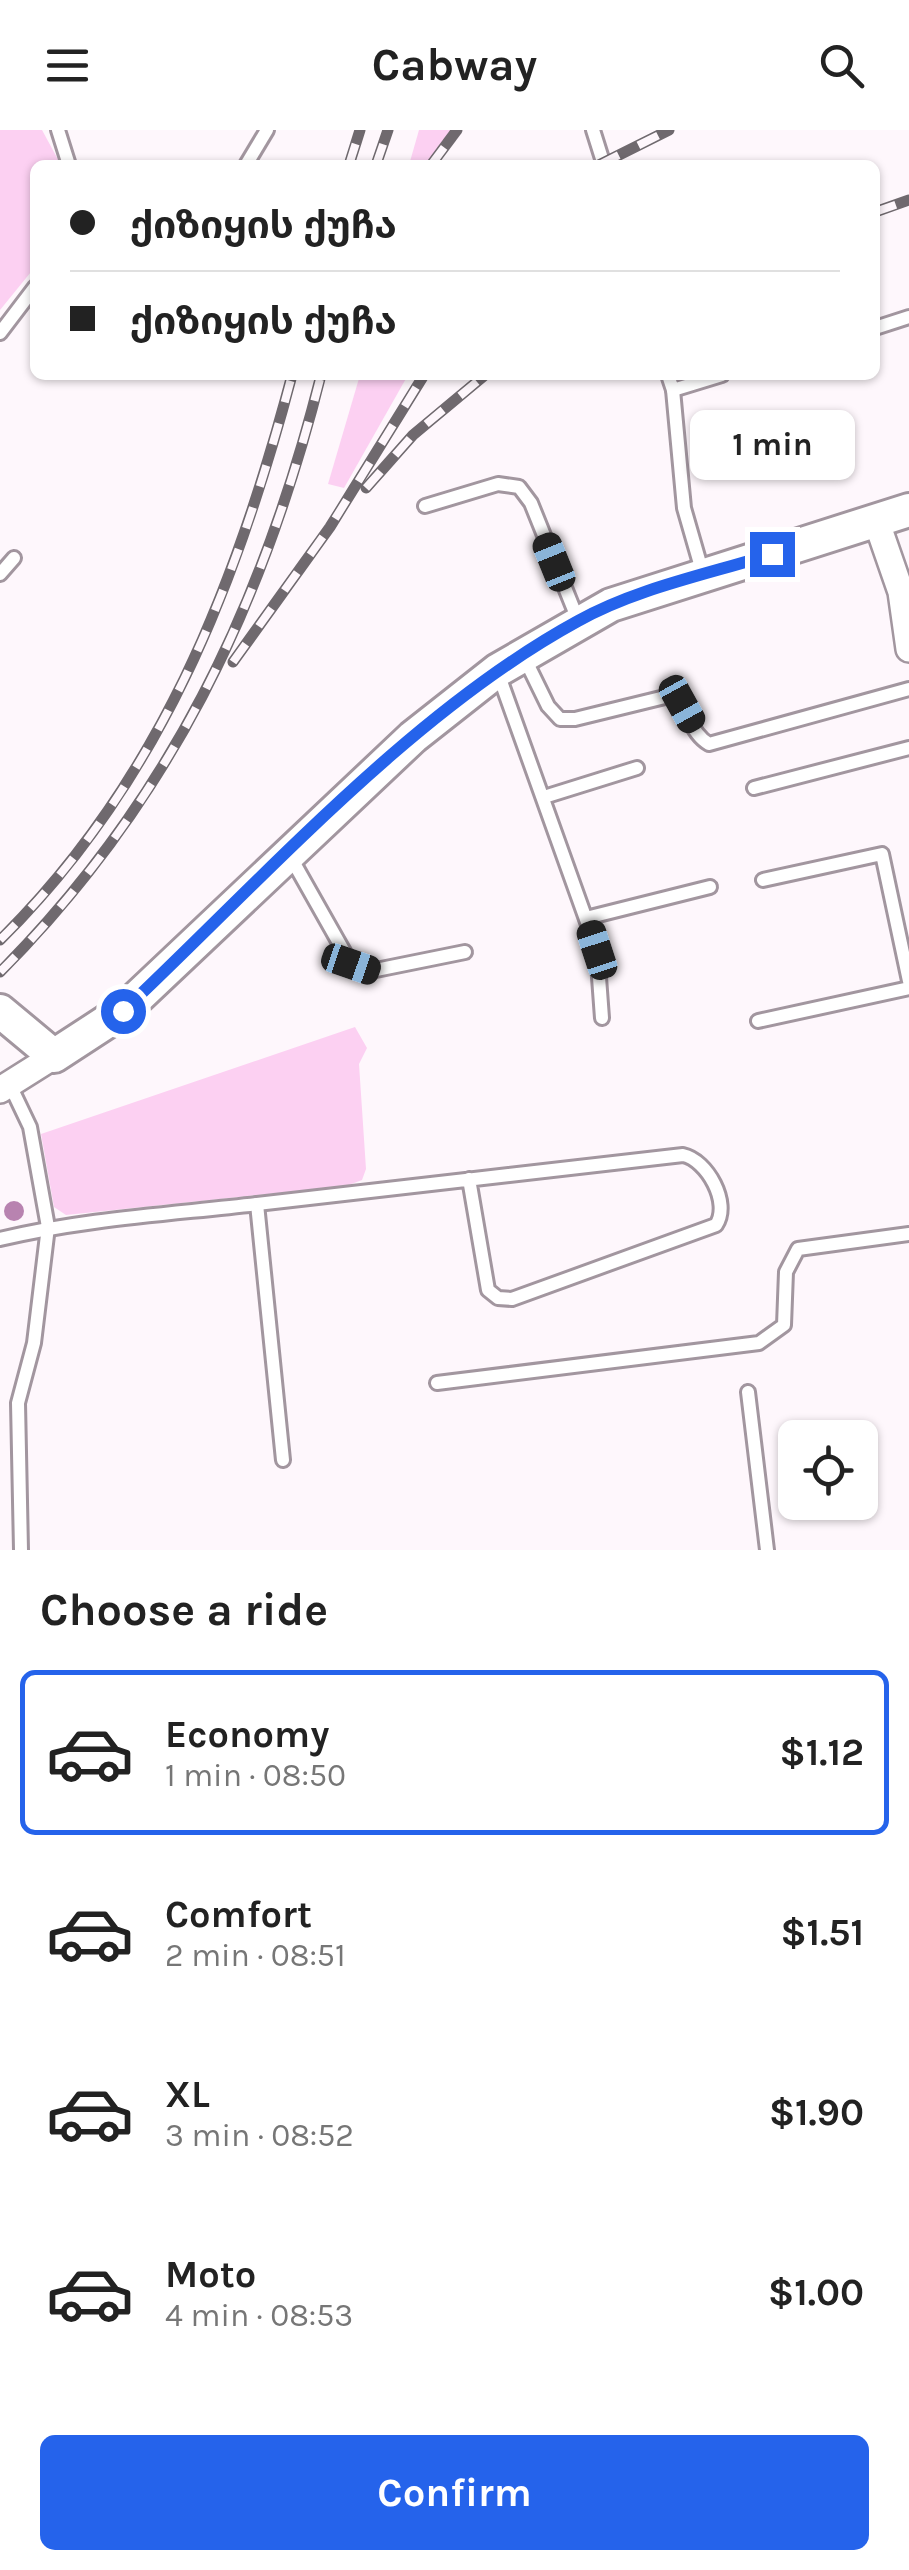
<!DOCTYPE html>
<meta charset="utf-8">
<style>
:root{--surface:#fff;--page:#f6f6f6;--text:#222;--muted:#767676;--line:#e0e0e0;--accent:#2563eb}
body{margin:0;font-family:Karla,"Noto Sans Georgian",sans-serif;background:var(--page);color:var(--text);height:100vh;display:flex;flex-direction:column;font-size:38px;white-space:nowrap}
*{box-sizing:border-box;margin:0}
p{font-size:32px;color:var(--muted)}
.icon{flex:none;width:55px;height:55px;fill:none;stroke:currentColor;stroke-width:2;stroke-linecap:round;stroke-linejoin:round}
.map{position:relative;height:1420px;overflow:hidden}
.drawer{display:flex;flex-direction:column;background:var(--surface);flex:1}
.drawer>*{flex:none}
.hud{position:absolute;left:30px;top:30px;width:850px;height:220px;border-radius:15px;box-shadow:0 2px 8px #0004;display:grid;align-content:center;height:220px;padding:0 40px;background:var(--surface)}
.controls{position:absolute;left:778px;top:1290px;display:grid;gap:20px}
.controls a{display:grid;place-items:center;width:100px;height:100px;border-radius:15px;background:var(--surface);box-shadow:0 2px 8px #0004;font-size:50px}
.end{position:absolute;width:45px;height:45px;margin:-22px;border:12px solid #2563eb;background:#fff;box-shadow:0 0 0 5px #fff}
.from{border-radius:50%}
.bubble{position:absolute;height:70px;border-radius:15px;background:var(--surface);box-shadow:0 2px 8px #0004;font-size:32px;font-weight:700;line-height:70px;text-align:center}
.car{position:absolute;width:30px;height:60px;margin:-30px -15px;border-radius:12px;box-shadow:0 0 8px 2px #0007;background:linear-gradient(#222 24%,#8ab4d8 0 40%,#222 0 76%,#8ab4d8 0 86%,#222 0)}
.hud b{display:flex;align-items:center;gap:35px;height:95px;font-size:38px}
.hud b+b{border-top:2px solid var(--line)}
.hud i{width:25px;height:25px;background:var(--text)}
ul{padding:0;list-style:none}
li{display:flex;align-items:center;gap:30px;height:165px;margin:0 20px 15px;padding:0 20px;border:5px solid transparent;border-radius:15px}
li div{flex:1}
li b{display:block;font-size:38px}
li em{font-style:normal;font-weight:700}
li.active{border-color:var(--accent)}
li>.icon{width:90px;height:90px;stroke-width:1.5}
h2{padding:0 40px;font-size:45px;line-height:120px}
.cta{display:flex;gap:20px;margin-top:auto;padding:20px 40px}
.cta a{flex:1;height:115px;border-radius:15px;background:var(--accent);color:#fff;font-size:40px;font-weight:700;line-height:115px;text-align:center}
header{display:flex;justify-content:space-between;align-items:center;height:130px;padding:0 40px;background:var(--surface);font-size:45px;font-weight:700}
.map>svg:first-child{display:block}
.green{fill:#fcd0f2}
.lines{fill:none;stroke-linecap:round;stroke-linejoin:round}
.service-casing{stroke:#a2969f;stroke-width:18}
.minor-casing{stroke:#a2969f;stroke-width:30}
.tertiary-casing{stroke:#a2969f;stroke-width:38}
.service{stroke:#fff;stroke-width:12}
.minor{stroke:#fff;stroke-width:25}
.tertiary{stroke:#fff;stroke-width:32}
.rail-casing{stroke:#6f696e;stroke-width:11}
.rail{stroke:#fef7fc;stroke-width:8;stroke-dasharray:22;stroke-linecap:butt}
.tree{fill:#b883b0}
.route{stroke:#2563eb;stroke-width:12}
</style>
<header><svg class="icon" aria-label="menu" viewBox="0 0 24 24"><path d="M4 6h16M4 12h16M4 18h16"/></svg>Cabway<svg class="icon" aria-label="search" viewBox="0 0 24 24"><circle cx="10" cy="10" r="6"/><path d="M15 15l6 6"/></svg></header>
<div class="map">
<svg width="909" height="1420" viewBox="0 0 909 1420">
<rect width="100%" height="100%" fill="#fef7fc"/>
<g class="green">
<path d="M0,0H42L61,35H35V137L0,180Z"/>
<path d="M419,0H458L434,35H409Z"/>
<path d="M360,245H408L344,358L328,354Z"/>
<path d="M355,897L367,918L359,934L366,1039L362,1050L346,1056L66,1085L54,1077L41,1004Z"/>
</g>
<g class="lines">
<defs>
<g id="service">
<path d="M58,0L69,35"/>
<path d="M593,0L604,35"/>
<path d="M246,35L267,0"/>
<path d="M875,198L909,187"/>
<path d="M0,203L35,157"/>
<path d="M668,245L673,260L722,245"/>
<path d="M673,260L684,378L703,444"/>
<path d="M425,376L498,354L519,357L531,373L578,490"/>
<path d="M0,444L14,428"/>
<path d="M524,527L548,576L560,589H575L669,566C688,578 690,603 709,614L909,559"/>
<path d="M498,543L597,820L602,888"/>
<path d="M754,658L909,618"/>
<path d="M544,667L637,638"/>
<path d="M290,726L351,834L371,841L465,822"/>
<path d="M763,750L882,724L909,851"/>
<path d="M586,788L710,757"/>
<path d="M758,891L909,858"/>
<path d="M10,955L30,997L48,1097L34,1213L18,1273L21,1420"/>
<path d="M257,1074L283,1330"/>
<path d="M0,1109C84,1089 171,1084 257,1074C399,1058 541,1041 683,1025C707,1030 731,1073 716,1095L512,1169L498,1168L488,1160L469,1049"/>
<path d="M437,1253L759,1213L784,1195L786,1142L798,1119L909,1104"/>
<path d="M748,1262L767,1420"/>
</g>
<g id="minor">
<path d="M876,390L901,462L909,519"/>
<path d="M0,960L54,926"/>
</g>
<path id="tertiary" d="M0,881L54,926L123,881L413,607L498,540L611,475L909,380"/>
</defs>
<use href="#service" class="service-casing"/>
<use href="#minor" class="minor-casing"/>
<use href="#tertiary" class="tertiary-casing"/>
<use href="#service" class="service"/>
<use href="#minor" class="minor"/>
<use href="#tertiary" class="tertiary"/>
<defs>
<g id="rail">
<path d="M349,35L360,0"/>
<path d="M376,35L388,0"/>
<path d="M431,35L457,0"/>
<path d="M599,35L669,0"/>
<path d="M875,82L909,70"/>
<path d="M366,358L413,305L485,245"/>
<path d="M233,532L330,397L424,245"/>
<path d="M0,810C159,653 236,457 292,245"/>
<path d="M0,842C169,672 263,476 321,245"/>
</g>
</defs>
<use href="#rail" class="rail-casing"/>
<use href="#rail" class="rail"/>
</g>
<circle class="tree" cx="14" cy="1081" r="10"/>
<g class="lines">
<path class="route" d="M123,881C262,750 411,582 578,491C637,458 709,444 772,424"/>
</g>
</svg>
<div class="controls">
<a><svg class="icon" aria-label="locate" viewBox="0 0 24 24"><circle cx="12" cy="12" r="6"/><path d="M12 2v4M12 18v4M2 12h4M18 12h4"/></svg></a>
</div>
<i class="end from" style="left:123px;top:881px"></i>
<i class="end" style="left:772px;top:424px"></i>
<div class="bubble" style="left:690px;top:280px;width:165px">1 min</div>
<i class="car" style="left:554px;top:432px;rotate:338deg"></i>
<i class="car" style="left:682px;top:574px;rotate:151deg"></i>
<i class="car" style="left:597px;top:820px;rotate:342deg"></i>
<i class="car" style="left:351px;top:834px;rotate:109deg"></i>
<div class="hud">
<b><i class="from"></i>ქიზიყის ქუჩა</b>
<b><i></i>ქიზიყის ქუჩა</b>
</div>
</div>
<section class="drawer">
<h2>Choose a ride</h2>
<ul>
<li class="active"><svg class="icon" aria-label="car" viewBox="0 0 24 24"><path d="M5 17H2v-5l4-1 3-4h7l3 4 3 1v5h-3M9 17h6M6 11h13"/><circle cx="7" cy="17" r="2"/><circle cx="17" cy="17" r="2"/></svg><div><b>Economy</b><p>1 min · 08:50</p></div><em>$1.12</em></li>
<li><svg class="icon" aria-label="car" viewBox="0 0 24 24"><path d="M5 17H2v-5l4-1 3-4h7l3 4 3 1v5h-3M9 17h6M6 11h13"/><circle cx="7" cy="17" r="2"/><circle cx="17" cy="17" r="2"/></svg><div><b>Comfort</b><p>2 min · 08:51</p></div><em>$1.51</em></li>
<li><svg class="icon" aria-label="car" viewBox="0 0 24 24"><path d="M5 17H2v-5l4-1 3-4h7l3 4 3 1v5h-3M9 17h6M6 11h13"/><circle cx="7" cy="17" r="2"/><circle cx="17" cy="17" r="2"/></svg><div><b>XL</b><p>3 min · 08:52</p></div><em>$1.90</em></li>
<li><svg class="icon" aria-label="car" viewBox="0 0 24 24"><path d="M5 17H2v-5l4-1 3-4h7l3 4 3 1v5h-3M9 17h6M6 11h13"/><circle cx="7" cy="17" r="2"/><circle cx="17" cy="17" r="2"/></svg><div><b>Moto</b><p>4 min · 08:53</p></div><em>$1.00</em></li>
</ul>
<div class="cta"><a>Confirm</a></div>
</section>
